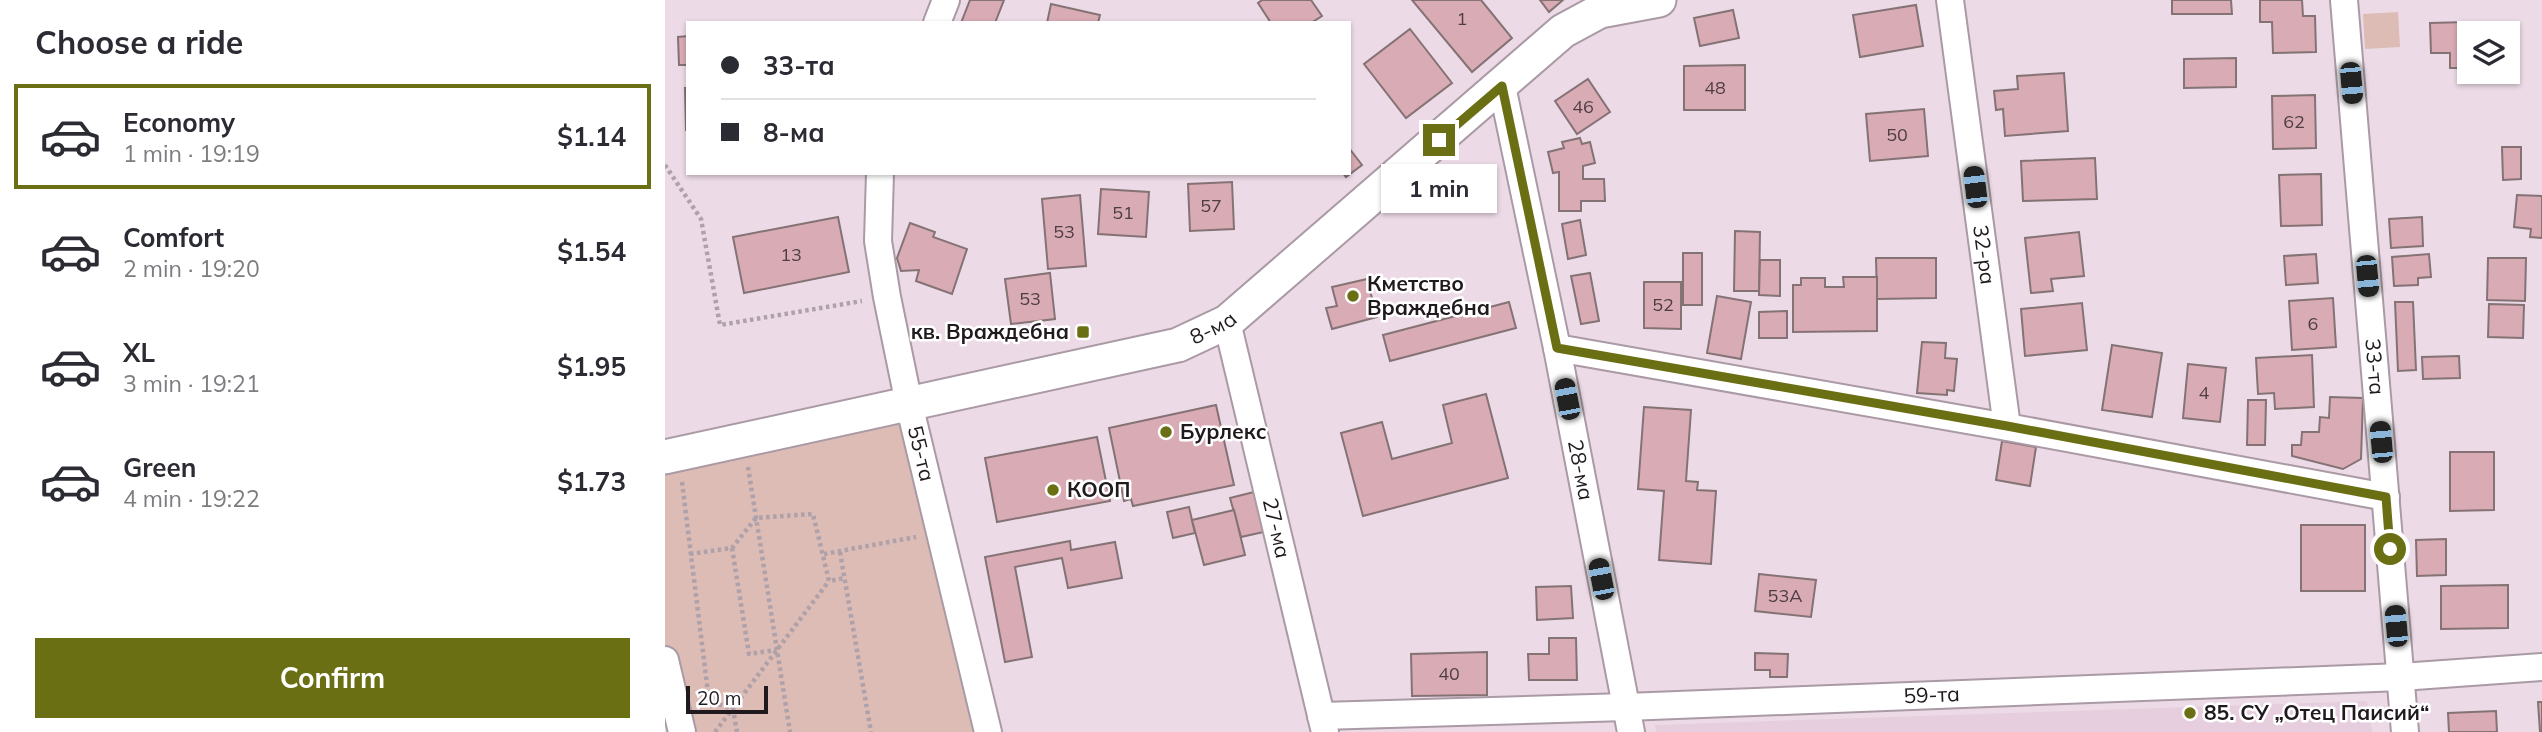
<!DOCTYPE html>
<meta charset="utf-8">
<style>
:root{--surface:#fff;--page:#f7f7f7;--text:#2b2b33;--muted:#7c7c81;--line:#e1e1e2;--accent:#6b6f13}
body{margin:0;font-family:Mulish,sans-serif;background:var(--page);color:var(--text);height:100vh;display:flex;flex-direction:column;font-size:26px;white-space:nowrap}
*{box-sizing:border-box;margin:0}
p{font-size:23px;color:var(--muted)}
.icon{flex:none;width:38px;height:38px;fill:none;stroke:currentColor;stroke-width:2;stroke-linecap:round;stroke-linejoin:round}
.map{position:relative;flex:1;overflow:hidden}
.sheet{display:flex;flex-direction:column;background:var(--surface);width:665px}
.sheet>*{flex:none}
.top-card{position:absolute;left:21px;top:21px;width:665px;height:154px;border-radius:0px;box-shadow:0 2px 5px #0004;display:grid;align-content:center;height:154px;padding:0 35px;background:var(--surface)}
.buttons{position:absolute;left:1792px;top:21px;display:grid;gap:14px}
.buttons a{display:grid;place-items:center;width:63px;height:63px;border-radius:0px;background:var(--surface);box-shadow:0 2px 5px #0004;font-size:35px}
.scale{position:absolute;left:21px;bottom:18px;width:82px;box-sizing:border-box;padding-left:7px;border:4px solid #201a1e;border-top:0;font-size:19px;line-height:24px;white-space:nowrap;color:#201a1e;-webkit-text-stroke:5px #fff;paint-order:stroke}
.end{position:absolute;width:32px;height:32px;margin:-16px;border:9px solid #6b6f13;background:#fff;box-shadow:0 0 0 4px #fff}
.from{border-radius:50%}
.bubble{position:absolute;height:49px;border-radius:0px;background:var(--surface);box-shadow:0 2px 5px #0004;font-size:23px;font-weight:700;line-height:49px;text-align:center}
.car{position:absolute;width:21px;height:42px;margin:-21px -10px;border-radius:9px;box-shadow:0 0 5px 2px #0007;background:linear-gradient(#222 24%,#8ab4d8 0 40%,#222 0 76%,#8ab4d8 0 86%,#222 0)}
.top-card b{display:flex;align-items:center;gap:24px;height:66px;font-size:26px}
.top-card b+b{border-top:2px solid var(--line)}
.top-card i{width:18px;height:18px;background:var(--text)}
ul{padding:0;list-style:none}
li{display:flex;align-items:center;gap:21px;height:105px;margin:0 14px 10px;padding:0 21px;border:4px solid transparent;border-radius:0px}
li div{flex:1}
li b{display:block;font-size:26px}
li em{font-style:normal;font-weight:700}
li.current{border-color:var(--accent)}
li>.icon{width:63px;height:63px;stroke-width:1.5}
h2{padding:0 35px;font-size:32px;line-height:84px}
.button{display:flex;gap:14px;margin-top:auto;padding:14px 35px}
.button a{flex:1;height:80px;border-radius:0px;background:var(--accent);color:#fff;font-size:28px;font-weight:700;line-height:80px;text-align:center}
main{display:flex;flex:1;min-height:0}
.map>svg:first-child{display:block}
.built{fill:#e6cede}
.green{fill:#ddbcb5}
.building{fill:#d9abb5;stroke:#847275;stroke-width:2}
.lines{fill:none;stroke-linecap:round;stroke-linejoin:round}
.minor-casing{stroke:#aa9aa5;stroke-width:30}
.tertiary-casing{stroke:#aa9aa5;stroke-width:37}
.path{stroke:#aea1aa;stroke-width:4.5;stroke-dasharray:3.5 3.5;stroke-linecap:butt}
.minor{stroke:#fff;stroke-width:26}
.tertiary{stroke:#fff;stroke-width:33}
.route{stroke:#6b6f13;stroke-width:9}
.poi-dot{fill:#6b6f13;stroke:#fff;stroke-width:2.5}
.labels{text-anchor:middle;stroke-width:5;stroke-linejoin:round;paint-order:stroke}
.number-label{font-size:18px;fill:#4e3e44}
.street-label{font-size:21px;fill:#201a1e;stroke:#fff}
.poi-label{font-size:21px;font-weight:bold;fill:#201a1e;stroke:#fff;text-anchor:start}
</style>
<main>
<section class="sheet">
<h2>Choose a ride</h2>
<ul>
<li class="current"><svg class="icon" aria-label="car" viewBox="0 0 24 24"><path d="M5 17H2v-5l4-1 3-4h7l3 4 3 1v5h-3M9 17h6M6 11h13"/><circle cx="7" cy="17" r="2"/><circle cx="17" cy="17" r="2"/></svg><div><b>Economy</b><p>1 min · 19:19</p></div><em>$1.14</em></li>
<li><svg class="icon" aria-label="car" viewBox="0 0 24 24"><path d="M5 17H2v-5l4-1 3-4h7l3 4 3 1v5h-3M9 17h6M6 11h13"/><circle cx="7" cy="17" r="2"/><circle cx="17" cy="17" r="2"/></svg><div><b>Comfort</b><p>2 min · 19:20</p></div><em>$1.54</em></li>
<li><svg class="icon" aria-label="car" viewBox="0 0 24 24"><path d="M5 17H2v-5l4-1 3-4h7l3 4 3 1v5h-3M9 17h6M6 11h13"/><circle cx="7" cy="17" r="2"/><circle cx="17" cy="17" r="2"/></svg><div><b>XL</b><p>3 min · 19:21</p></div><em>$1.95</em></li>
<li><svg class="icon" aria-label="car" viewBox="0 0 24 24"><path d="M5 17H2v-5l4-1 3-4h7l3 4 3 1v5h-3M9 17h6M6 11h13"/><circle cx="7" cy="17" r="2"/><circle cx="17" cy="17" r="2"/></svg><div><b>Green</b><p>4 min · 19:22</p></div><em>$1.73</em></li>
</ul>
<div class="button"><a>Confirm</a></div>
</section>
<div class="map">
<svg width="1877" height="732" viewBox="0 0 1877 732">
<rect width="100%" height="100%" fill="#ecdbe7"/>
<path class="built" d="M1702,701L1707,732H991L990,725Z"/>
<g class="green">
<path d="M1733,12L1735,47L1700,49L1698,14Z"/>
<path d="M244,404L323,732H17L0,660V457Z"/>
</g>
<g class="building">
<path d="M305,0H339L330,23H296Z"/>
<path d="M597,0H646L657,16L646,23H606L593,3Z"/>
<path d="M747,0H816L847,38L807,72Z"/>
<path d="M875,0H898L884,12Z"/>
<path d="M1507,0H1566L1567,14H1507Z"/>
<path d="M1595,0H1637L1638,16H1650L1651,52L1608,53L1607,22H1595Z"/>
<path d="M386,4L435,15L433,23H382Z"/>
<path d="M1251,5L1258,46L1195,57L1188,15Z"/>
<path d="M1068,10L1074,38L1035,46L1029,18Z"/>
<path d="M1802,22L1804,68H1785V53H1766L1765,23Z"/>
<path d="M745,29L787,83L741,118L699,64Z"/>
<path d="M23,36V65H14L13,37Z"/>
<path d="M1571,58V87L1519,88V59Z"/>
<path d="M1080,65V110H1019V66Z"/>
<path d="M1399,73L1403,131L1340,136L1338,109L1331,110L1329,91L1353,89L1352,76Z"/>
<path d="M923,79L945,112L912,134L890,101Z"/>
<path d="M20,88H23V130H21Z"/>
<path d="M1650,95L1651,148L1608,149L1607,96Z"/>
<path d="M1259,109L1263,156L1205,161L1201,114Z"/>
<path d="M915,138L917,144L925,142L930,163L918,166V179H939L940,201H916V211H894V172L888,173L883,152L899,148L897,142Z"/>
<path d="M1837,147H1856V179L1838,180Z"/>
<path d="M684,148L697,165L681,177L678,173H684Z"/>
<path d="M1430,158L1432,199L1358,201L1356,161Z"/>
<path d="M1656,174L1657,225L1616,226L1614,175Z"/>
<path d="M567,182L569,229L525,231L523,184Z"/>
<path d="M436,189L484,192L481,237L433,234Z"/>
<path d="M415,195L421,266L383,269L377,199Z"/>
<path d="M1852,195L1877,196V238L1865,237L1866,229L1849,227Z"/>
<path d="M173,217L184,272L79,293L68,237Z"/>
<path d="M1757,217L1758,246L1726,248L1724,219Z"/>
<path d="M915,220L921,255L903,259L897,224Z"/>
<path d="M245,223L270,232L268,237L302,249L287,294L251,281L254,270L236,271L232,258Z"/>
<path d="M1070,231L1095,232L1094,291H1069Z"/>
<path d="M1414,232L1419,276L1386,279L1388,291L1366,293L1360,238Z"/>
<rect x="1018" y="253" width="19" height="52"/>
<path d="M1651,254L1653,283L1621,285L1619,256Z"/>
<path d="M1764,254L1766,277L1753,278V285L1729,286L1727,257Z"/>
<path d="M1211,258H1271V298L1212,299Z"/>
<path d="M1823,258H1861L1860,301L1822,300Z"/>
<path d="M1095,260H1115V296L1094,295Z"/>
<path d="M385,273L390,319L346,324L340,279Z"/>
<path d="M925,273L934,321L916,324L906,276Z"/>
<path d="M1178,277H1212V331L1128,332V285H1136V278H1160V287H1179Z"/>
<path d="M702,279L712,317L667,329L661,308L672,306L667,287Z"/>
<path d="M979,282H1016V329L979,328Z"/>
<path d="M1052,296L1086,302L1076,359L1042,353Z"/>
<path d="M1668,298L1671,347L1627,350L1624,301Z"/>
<path d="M844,302L851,328L725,361L718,335Z"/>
<path d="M1730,302H1748L1751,370L1733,371Z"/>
<path d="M1417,303L1422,350L1360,356L1356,309Z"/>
<path d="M1824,304L1859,305L1858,338L1823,337Z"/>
<path d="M1122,311V338H1094V312Z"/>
<path d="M1257,342L1281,343L1280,358L1292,359L1289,391L1282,390V395L1252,393Z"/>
<path d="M1447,345L1497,353L1487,417L1437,410Z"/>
<path d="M1647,355L1649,407L1610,409L1609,393L1593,394L1591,358Z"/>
<path d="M1794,356L1795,378L1758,379L1757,357Z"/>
<path d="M1523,364L1561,368L1555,422L1518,418Z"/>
<path d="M821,394L843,478L698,516L676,433L717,422L727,459L787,443L778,405Z"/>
<path d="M1665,397L1698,398L1696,459L1678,469L1627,456V445H1636L1637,432H1654L1655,417L1664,418Z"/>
<path d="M1583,400H1601L1600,445H1582Z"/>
<path d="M551,405L569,485L468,506L466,499L459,501L444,428Z"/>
<path d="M979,407L1026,410L1021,481L1033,482L1032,490L1051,491L1046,564L994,560L999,491L973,489Z"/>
<path d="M432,437L445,501L332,522L320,458Z"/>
<path d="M1337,441L1371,447L1365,486L1331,480Z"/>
<path d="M1785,452H1829V510L1785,511Z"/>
<path d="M593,491L603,531L576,537L565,498Z"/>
<path d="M524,507L530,533L508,538L502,512Z"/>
<path d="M569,510L580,555L539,565L527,520Z"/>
<rect x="1636" y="525" width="64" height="66"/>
<path d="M1781,539V575L1752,576L1751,540Z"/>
<path d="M405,541L406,550L450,542L457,578L403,588L397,558L350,567L367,657L340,662L320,557Z"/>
<path d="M1094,574L1151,580L1146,617L1090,611Z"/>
<path d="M1843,585V628L1776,629V586Z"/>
<path d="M906,586L908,618L872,620L871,587Z"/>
<path d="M884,638H911L912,680H864L863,654H884Z"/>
<path d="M822,652V695L747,696L746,654Z"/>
<path d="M1090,653L1123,654L1122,677H1105V670H1090Z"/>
<path d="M1873,702H1877V732H1875Z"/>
<path d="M1831,711L1832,732H1784L1783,713Z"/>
</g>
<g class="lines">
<defs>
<g id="minor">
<path id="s1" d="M1285,0L1342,427"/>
<path id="s2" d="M1679,0L1740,732"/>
<path d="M272,23L281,0"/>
<path id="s3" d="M837,86L892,348L966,732"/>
<path id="s4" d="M215,173L213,241L222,297L244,404L323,732"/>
<path id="s5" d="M562,322L660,732"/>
<path d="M892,348L1342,427L1721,497"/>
<path d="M0,660L17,732"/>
<path id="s6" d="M656,716L961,707L1736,677L1877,667"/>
</g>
<g id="tertiary">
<path id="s7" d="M0,457L513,345L562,322L898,31L935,11L994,0"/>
</g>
</defs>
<use href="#minor" class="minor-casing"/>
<use href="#tertiary" class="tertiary-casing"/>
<g class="path">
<path d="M0,165L36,219L55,325L197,301"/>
<path d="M83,467L125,732"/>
<path d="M17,482L44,701L68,709L72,732"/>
<path d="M67,548L84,654L111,650"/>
<path d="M175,552L206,732"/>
<path d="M25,554L67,548L91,518L148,514L164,581L180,578"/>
<path d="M159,554L251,537"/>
<path d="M50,732L164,581"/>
</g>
<use href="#minor" class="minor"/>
<use href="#tertiary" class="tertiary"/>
</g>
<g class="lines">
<path class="route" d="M774,140L837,86L892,348L1342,426L1721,497L1725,549"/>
</g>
<g class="poi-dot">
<circle cx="688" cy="296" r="7"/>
<rect x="411" y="325" width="14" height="14" rx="3.5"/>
<circle cx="501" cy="432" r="7"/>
<circle cx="388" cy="490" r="7"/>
<circle cx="1525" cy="713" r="7"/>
</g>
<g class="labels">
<g class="number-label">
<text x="797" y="25">1</text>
<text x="1050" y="94">48</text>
<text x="918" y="113">46</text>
<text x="1629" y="128">62</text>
<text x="1232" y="141">50</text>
<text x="546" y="212">57</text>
<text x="458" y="219">51</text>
<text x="399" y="238">53</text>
<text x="126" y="261">13</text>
<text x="365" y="305">53</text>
<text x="998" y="311">52</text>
<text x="1648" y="330">6</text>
<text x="1539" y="399">4</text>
<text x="1120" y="602">53А</text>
<text x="784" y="680">40</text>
</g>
<g class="street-label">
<text dy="7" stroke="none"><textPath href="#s1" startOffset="257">32-ра</textPath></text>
<text dy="7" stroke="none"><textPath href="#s7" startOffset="564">8-ма</textPath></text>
<text dy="7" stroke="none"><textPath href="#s2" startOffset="368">33-та</textPath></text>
<text dy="7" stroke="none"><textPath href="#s4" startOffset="285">55-та</textPath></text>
<text dy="7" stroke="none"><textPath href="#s3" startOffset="392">28-ма</textPath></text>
<text dy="7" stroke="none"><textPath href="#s5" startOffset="212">27-ма</textPath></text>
<text dy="7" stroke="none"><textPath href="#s6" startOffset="611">59-та</textPath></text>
</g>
<g class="poi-label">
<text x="702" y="291">Кметство<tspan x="702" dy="24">Враждебна</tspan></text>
<text x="404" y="339" text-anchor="end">кв. Враждебна</text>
<text x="515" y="439">Бурлекс</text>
<text x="402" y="497">КООП</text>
<text x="1539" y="720">85. СУ „Отец Паисий“</text>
</g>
</g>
</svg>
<div class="buttons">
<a><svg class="icon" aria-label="layers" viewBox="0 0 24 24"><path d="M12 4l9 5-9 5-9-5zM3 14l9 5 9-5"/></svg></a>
</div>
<div class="scale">20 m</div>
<i class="end from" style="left:1725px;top:549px"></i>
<i class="end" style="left:774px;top:140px"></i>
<div class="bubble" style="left:716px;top:164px;width:116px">1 min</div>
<i class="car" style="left:1686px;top:83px;rotate:175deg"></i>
<i class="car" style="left:1310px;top:187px;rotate:353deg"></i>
<i class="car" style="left:1702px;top:276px;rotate:175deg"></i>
<i class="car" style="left:902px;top:399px;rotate:349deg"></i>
<i class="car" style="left:1716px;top:442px;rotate:355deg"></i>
<i class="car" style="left:936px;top:579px;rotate:349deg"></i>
<i class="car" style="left:1731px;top:626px;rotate:355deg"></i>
<div class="top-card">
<b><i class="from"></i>33-та</b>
<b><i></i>8-ма</b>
</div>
</div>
</main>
